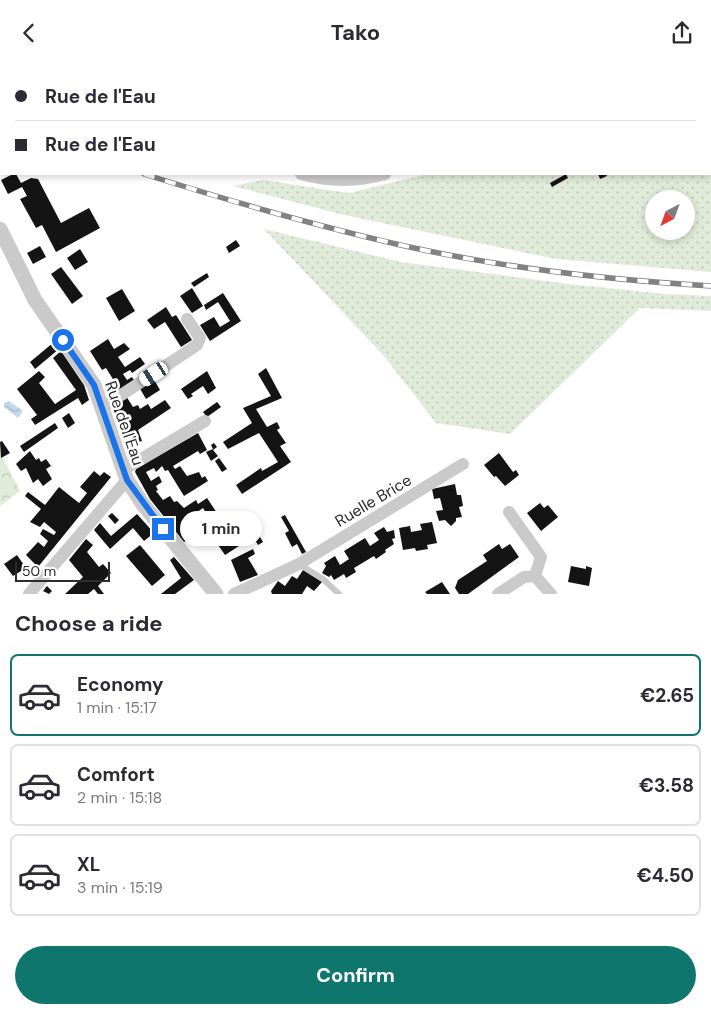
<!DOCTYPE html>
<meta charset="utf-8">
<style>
:root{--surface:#fff;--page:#f2f2f3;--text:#2b2b33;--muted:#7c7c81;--line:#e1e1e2;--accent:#0f766e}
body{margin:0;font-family:"DM Sans",sans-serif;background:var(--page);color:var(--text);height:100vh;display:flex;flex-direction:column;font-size:19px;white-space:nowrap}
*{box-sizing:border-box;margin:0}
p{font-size:16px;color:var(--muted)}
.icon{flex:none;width:28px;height:28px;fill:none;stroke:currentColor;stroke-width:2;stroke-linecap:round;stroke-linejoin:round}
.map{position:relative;height:529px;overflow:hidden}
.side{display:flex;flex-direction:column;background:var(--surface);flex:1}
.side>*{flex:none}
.top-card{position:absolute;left:0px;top:0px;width:711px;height:110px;box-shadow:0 2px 8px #0003;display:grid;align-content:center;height:110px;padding:0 15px;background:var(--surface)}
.needle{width:32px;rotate:221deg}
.fabs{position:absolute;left:645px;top:125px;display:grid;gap:10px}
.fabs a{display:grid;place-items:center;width:50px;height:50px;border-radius:50%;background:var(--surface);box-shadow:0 2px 8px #0003;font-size:25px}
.scale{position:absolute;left:15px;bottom:12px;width:95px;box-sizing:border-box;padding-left:5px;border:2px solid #2d2d2d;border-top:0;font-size:14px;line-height:18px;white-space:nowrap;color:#2d2d2d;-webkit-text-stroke:4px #fff;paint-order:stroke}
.end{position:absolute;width:22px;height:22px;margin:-11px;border:6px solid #1a73e8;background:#fff;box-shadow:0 0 0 2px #fff}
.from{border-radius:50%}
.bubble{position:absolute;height:35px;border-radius:18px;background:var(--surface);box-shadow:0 2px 8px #0003;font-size:16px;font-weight:700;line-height:35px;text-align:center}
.car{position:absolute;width:15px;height:30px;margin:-15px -8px;border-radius:6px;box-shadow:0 0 4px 1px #0007;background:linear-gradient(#fff 24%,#345 0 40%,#fff 0 76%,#345 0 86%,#fff 0)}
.top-card b{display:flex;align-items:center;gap:18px;height:48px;font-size:19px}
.top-card b+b{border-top:1px solid var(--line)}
.top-card i{width:12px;height:12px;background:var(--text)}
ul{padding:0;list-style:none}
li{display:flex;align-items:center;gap:15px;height:82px;margin:0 10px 8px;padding:0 5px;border:2px solid var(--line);border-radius:8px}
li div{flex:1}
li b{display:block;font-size:19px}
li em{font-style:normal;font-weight:700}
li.current{border-color:var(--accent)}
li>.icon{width:45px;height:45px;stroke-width:1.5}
h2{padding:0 15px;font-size:22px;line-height:60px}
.primary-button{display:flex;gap:10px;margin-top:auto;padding:10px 15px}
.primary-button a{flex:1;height:58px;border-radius:30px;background:var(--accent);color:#fff;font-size:20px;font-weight:700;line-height:58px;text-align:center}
header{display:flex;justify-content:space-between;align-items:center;height:65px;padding:0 15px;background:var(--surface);font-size:22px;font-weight:700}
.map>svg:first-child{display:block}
.grass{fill:url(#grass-dots);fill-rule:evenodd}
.forest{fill:url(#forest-crowns)}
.garden{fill:#e1ebd9}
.water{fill:url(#water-waves)}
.building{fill:#141414;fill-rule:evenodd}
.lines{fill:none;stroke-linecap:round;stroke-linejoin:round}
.service{stroke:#cacaca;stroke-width:6}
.minor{stroke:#cacaca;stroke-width:12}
.tertiary{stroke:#cacaca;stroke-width:15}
.rail-casing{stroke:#828282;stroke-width:5.5}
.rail{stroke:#fff;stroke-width:4;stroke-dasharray:11;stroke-linecap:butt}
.route{stroke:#1a73e8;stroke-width:6}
.labels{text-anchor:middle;stroke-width:5;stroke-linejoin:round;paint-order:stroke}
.street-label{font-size:16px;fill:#2d2d2d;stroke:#fff}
</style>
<header><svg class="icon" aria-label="back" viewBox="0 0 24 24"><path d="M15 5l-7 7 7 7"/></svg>Tako<svg class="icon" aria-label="share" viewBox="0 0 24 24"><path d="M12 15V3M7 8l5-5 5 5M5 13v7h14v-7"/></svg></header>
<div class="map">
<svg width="711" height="529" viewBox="0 0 711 529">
<defs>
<pattern id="grass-dots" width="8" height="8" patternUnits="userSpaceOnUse" patternTransform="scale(1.25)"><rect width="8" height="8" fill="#e1ebd9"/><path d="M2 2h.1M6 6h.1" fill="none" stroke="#c1cabb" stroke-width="1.8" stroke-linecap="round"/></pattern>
<pattern id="forest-crowns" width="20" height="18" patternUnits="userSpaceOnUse" patternTransform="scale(1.25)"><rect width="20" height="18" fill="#e1ebd9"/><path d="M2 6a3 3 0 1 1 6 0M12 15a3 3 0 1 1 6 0" fill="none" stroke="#c1cabb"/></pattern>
<pattern id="water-waves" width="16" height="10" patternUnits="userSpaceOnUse" patternTransform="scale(1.25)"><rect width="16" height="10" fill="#c3d8ed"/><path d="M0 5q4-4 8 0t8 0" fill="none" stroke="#a8bacc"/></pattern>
</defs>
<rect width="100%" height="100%" fill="#fff"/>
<g class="grass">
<path d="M495,0H711V207L556,194L344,150L233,121L263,115L349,128L428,109H710V1ZM654,134H686V166H654Z"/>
<path d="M264,164L401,197L569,219L665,229L711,231V246L640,243L510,369L436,358L384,291Z"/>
</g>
<path class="forest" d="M0,387L20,426L0,441Z"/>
<path class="garden" d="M191,0H389L190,1Z"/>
<path class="water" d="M9,336L23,346L18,353L4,342V338Z"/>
<g class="building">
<path d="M13,109H16L21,118L31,113L38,114L61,158L89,143L100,163L56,187L42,160L36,163L20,134L27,131L22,122L8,129L1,115Z"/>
<path d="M566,109L568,113L552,122L550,118Z"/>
<path d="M598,109H606L607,111L600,114Z"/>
<path d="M236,175L240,181L229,188L226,182Z"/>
<path d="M40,181L46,192L33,199L27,188Z"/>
<path d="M80,184L88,197L75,205L67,193Z"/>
<path d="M61,202L83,231L72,239L51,209Z"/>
<path d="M207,208L209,212L194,222L191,218Z"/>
<path d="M192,223L203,241L192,248L180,231Z"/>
<path d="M122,224L135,246L119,256L106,233Z"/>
<path d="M223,228L241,256L210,276L200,260L214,252L220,262L230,256L218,237L206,245L204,240Z"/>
<path d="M166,242L172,252L176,250L192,275L181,282L165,257L154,264L147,255Z"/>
<path d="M108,274L114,284L124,278L130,284L118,292L125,302L140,292L145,299L132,308L130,305L123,309L127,315L132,312L134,315L116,327L113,322L116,319L106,303L102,305L90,286Z"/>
<path d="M54,277L59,284L35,304L30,297Z"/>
<path d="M61,286L84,320L89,335L82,340L78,333L35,360L31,354L37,350L17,324L39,306L45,312L39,318L55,339L76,325L53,293Z"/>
<path d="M266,303L282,333L256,344L267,362L277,357L280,363L277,365L286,378L280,381L291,397L242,429L236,420L261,403L262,406L278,397L259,368L228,384L223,377L252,358L243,343L271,331L258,309Z"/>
<path d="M207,306L216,323L208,329L203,321L191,329L193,331L188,334L181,324Z"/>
<path d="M153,313L160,325L146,334L139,322Z"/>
<path d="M126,331L133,342L138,340L140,344L148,339L151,344L165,335L171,343L138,365L142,376L136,378L138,382L129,387L112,340Z"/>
<path d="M217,337L221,342L207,352L203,347Z"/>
<path d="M69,348L75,358L68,363L62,353Z"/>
<path d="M55,358L58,363L24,387L20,381Z"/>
<path d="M198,368L207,385L200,389L198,386L173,401L175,404L180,401L187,411L199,407L202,413L205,411L208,416L184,431L168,405L165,406L162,401L156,407L154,403L146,407L151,416L159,411L162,417L156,421L158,425L156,426L163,435L170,431L174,437L177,436L184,443L196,435L198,439L207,433L239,481L225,490L212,471L219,467L213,458L184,477L150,434L135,407L136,404ZM203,443L208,451L187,465L181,458Z"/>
<path d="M2,376L10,388L1,393L0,377Z"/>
<path d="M214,378L217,382L213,385L218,391L211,396L206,387L213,384L211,380Z"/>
<path d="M30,386L36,395L39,393L41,397L46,394L51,401L46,404L52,414L43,421L38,414L33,418L26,403L21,406L16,399Z"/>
<path d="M499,388L513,407L516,405L519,410L505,421L496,411L494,412L484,400Z"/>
<path d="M219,393L227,404L222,407L215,396Z"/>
<path d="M94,406L100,411L104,407L111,412L38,502L26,490L38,477L44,482L48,476L40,469L43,464L54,470L56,467L44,457L40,462L30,457L41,444L25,431L28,427L45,440L59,422L79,438L87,428L80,422Z"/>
<path d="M455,419L457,430H461L463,441L459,442L462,452L456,453V456L451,461L445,455L439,456L436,446L443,445L440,433L434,434L432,424Z"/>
<path d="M540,438L544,443L548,440L558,452L541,466L527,448Z"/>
<path d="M112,448L119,455L115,459L108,451Z"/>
<path d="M137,449L154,468L144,476L133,463L110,484L94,465L100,458L111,471Z"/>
<path d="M285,450L306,487L302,489L297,479L292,482L285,468L289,466L281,452Z"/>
<path d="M432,457L437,478L427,480L428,484L416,486L415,483L403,485L399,463L410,461L411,467L422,465L420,459Z"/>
<path d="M384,462L387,467L394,465L395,473L392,474L394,479L385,485L386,487L376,494L374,491L354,503L356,507L346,513L344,509L334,515L331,510L329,512L322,508L326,501L324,498L335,491L340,500L349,494L344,486L365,473L370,481L379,475L374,468Z"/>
<path d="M257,467L263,477L258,480L252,470Z"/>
<path d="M86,474L93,480L87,487L99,502L103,499L111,508L98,521L104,529H98L94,524L88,529H65L83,512L69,495Z"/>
<path d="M499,479L502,484L510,479L519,492L468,529H459L455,523L458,515L487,496L483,490Z"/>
<path d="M140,480L165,510L152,521L126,491Z"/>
<path d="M253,484L255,489L248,493L258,510L240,517L231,495Z"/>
<path d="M17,490L26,503L13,511L4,499Z"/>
<path d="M174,492L194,515L175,529H161L181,513L170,495Z"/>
<path d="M571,501L586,504V501L592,503L589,521L568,517Z"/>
<path d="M303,505L322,517L314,526L307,521L302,529H272L271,526L278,516L285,521L292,511L297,514Z"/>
<path d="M442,517L450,529H427L425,527Z"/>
<path d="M47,521L52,526L49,529L43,526Z"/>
</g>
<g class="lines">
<path class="service" d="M299,499L323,514L339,529"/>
<g class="minor">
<path d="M483,0L484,1"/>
<path d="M301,109C329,117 357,117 385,109"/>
<path d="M103,342L197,280L200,273L187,254"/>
<path d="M123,405L205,356"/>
<path d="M509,447L541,492L535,511"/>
<path d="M29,529L127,415"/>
<path d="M234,529L299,499L463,399"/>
<path d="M498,529L524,512L535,511L551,529"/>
</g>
<g class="tertiary">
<path d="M5,0L6,1"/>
<path d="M0,49L1,45"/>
<path d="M0,164L35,235L94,320L127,415L142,438L216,529"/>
</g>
<defs>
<g id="rail">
<path d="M0,64L1,65"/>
<path d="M144,109C233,137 323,163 414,183C512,204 611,215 711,221"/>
</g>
</defs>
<use href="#rail" class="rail-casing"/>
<use href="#rail" class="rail"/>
</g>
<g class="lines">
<path class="route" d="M63,275L94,320L127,415L163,464"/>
</g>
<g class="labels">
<g class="street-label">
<text transform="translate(125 358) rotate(71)" y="6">Rue de l'Eau</text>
<text transform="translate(373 435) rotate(-31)" y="6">Ruelle Brice</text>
</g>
</g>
</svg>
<div class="fabs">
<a><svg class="needle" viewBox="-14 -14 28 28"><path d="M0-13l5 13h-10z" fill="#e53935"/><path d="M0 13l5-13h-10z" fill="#7c7c81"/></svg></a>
</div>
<div class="scale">50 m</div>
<i class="end from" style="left:63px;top:275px"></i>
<i class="end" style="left:163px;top:464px"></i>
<div class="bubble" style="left:180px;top:446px;width:82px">1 min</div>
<i class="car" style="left:154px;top:309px;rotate:237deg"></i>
<div class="top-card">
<b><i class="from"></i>Rue de l'Eau</b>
<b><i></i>Rue de l'Eau</b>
</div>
</div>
<section class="side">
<h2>Choose a ride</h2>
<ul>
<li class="current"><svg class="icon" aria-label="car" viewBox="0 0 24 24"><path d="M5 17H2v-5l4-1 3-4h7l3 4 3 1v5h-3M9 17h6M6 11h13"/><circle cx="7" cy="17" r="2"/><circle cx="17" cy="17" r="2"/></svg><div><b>Economy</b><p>1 min · 15:17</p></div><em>€2.65</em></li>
<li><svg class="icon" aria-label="car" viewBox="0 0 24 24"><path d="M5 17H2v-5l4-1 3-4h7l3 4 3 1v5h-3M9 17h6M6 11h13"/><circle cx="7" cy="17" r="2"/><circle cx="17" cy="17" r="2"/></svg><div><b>Comfort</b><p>2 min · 15:18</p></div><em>€3.58</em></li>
<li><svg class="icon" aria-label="car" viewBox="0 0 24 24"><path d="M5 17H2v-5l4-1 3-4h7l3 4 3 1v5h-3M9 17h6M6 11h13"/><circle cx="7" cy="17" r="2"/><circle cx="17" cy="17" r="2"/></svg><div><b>XL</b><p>3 min · 15:19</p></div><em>€4.50</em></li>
</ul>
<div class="primary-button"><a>Confirm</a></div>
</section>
